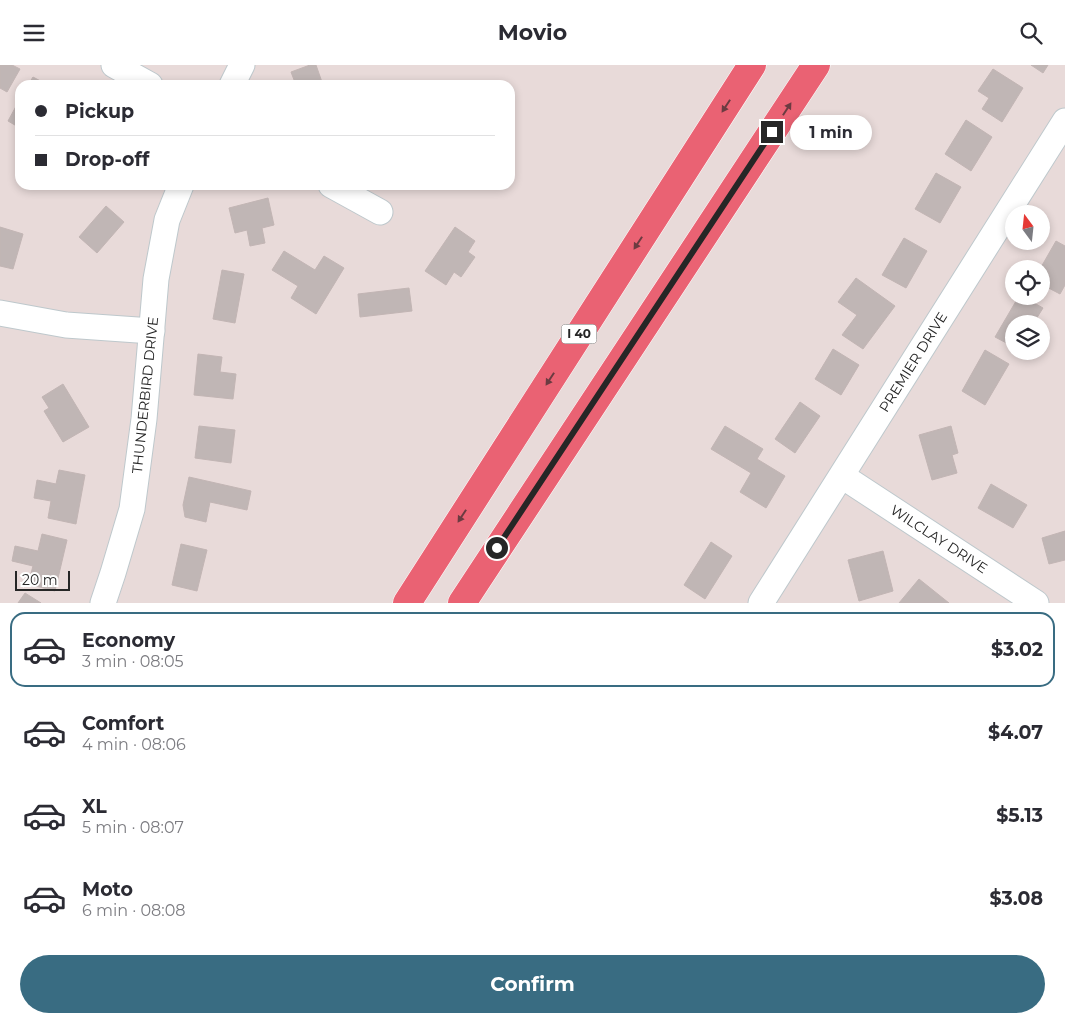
<!DOCTYPE html>
<meta charset="utf-8">
<style>
:root{--surface:#fff;--page:#f7f7f7;--text:#2b2b33;--muted:#7c7c81;--line:#e1e1e2;--accent:#396c82}
body{margin:0;font-family:Montserrat,sans-serif;background:var(--page);color:var(--text);height:100vh;display:flex;flex-direction:column;font-size:19px;white-space:nowrap}
*{box-sizing:border-box;margin:0}
p{font-size:16px;color:var(--muted)}
.icon{flex:none;width:28px;height:28px;fill:none;stroke:currentColor;stroke-width:2;stroke-linecap:round;stroke-linejoin:round}
.map{position:relative;height:538px;overflow:hidden}
.sheet{display:flex;flex-direction:column;background:var(--surface);flex:1}
.sheet>*{flex:none}
.guide{position:absolute;left:15px;top:15px;width:500px;height:110px;border-radius:15px;box-shadow:0 2px 8px #0003;display:grid;align-content:center;height:110px;padding:0 20px;background:var(--surface)}
.needle{width:32px;rotate:345deg}
.fabs{position:absolute;left:1005px;top:140px;display:grid;gap:10px}
.fabs a{display:grid;place-items:center;width:45px;height:45px;border-radius:50%;background:var(--surface);box-shadow:0 2px 8px #0003;font-size:25px}
.scale{position:absolute;left:15px;bottom:12px;width:55px;box-sizing:border-box;padding-left:5px;border:2px solid #262626;border-top:0;font-size:14px;line-height:18px;white-space:nowrap;color:#262626;-webkit-text-stroke:4px #fff;paint-order:stroke}
.end{position:absolute;width:22px;height:22px;margin:-11px;border:6px solid #262626;background:#fff;box-shadow:0 0 0 2px #fff}
.from{border-radius:50%}
.bubble{position:absolute;height:35px;border-radius:18px;background:var(--surface);box-shadow:0 2px 8px #0003;font-size:16px;font-weight:700;line-height:35px;text-align:center}
.guide b{display:flex;align-items:center;gap:18px;height:48px;font-size:19px}
.guide b+b{border-top:1px solid var(--line)}
.guide i{width:12px;height:12px;background:var(--text)}
ul{padding:9px 0 0;list-style:none}
li{display:flex;align-items:center;gap:15px;height:75px;margin:0 10px 8px;padding:0 10px;border:2px solid transparent;border-radius:15px}
li div{flex:1}
li b{display:block;font-size:19px}
li em{font-style:normal;font-weight:700}
li.selected{border-color:var(--accent)}
li>.icon{width:45px;height:45px;stroke-width:1.5}
.cta{display:flex;gap:10px;margin-top:auto;padding:10px 20px}
.cta a{flex:1;height:58px;border-radius:30px;background:var(--accent);color:#fff;font-size:20px;font-weight:700;line-height:58px;text-align:center}
header{display:flex;justify-content:space-between;align-items:center;height:65px;padding:0 20px;background:var(--surface);font-size:22px;font-weight:700}
.map>svg:first-child{display:block}
.building{fill:#c0b6b5;stroke:#c2b5b4}
.lines{fill:none;stroke-linecap:round;stroke-linejoin:round}
.minor-casing{stroke:#bec8cc;stroke-width:27}
.highway-casing{stroke:#fff;stroke-width:29}
.minor{stroke:#fff;stroke-width:25}
.highway{stroke:#ea6273;stroke-width:28}
.oneway{fill:#6b3b41}
.route{stroke:#262626;stroke-width:6}
.labels{text-anchor:middle;stroke-width:4.5;stroke-linejoin:round;paint-order:stroke}
.shield{fill:#fff;stroke:#676767;stroke-width:1}
.shield-label{font-size:12px;font-weight:bold;fill:#262626}
.street-label{font-size:14px;fill:#262626;stroke:#fff}
</style>
<header><svg class="icon" aria-label="menu" viewBox="0 0 24 24"><path d="M4 6h16M4 12h16M4 18h16"/></svg>Movio<svg class="icon" aria-label="search" viewBox="0 0 24 24"><circle cx="10" cy="10" r="6"/><path d="M15 15l6 6"/></svg></header>
<div class="map">
<svg width="1065" height="538" viewBox="0 0 1065 538">
<rect width="100%" height="100%" fill="#e8dad9"/>
<g class="building">
<path d="M0,0H12L20,4L7,27L0,23Z"/>
<path d="M310,0H316L323,20H296L291,7Z"/>
<path d="M1031,0H1048L1043,8Z"/>
<path d="M993,4L1023,23L1002,57L982,44L989,33L978,26Z"/>
<path d="M33,12L48,20H28Z"/>
<path d="M20,34V63L8,56Z"/>
<path d="M966,55L992,72L971,106L945,89Z"/>
<path d="M936,108L961,122L940,158L915,144Z"/>
<path d="M268,133L274,160L262,163L265,178L250,181L247,165L235,168L229,143Z"/>
<path d="M106,141L124,157L97,188L79,172Z"/>
<path d="M0,162L23,169L13,204L0,201Z"/>
<path d="M455,162L475,176L468,187L475,192L461,212L454,207L446,220L425,206Z"/>
<path d="M904,173L927,186L906,223L882,210Z"/>
<path d="M1056,176L1065,181V220L1060,229L1041,219V204H1040Z"/>
<path d="M284,186L315,205L324,191L344,203L316,249L291,233L298,221L272,205Z"/>
<path d="M222,205L244,209L235,258L213,254Z"/>
<path d="M856,213L895,241L863,284L842,270L857,250L838,237Z"/>
<path d="M409,223L412,246L360,252L358,229Z"/>
<path d="M1019,231H1022L1043,243L1033,259H1014V282L995,272Z"/>
<path d="M833,284L859,300L841,330L815,314Z"/>
<path d="M985,285L1009,299L985,340L962,326Z"/>
<path d="M198,289L222,292L220,307L236,309L233,334L194,330Z"/>
<path d="M63,319L89,362L63,377L44,346L49,343L42,332Z"/>
<path d="M800,337L820,351L795,388L775,374Z"/>
<path d="M199,361L235,365L231,398L195,393Z"/>
<path d="M725,361L763,384L757,394L785,411L766,443L740,427L751,408L711,384Z"/>
<path d="M951,361L958,388L952,390L957,408L932,415L919,370Z"/>
<path d="M59,405L85,410L76,459L48,453L51,436L34,433L37,415L56,419Z"/>
<path d="M189,412L251,426L247,445L210,437L206,457L185,452L183,440Z"/>
<path d="M991,419L1027,440L1013,463L978,443Z"/>
<path d="M1065,466V495L1049,499L1042,473Z"/>
<path d="M42,469L67,475L55,526L28,519L33,501L12,496L15,481L38,486Z"/>
<path d="M711,477L732,491L705,534L684,520Z"/>
<path d="M181,479L207,485L197,526L172,520Z"/>
<path d="M883,486L893,526L859,536L848,495Z"/>
<path d="M919,514L949,538H899Z"/>
<path d="M25,528L41,538H18Z"/>
</g>
<g class="lines">
<defs>
<g id="minor">
<path d="M114,0L150,20"/>
<path d="M232,20L242,0"/>
<path d="M331,120L380,147"/>
<path d="M0,248L66,260L152,266"/>
<path d="M842,411L1036,538"/>
<path d="M103,538L113,508L132,444L144,354L156,214L167,155L181,120"/>
<path d="M761,538L1065,56"/>
</g>
<g id="highway">
<path d="M407,538L752,0"/>
<path d="M462,538L816,0"/>
</g>
</defs>
<use href="#minor" class="minor-casing"/>
<use href="#highway" class="highway-casing"/>
<use href="#minor" class="minor"/>
<use href="#highway" class="highway"/>
</g>
<defs><path id="oneway-solid" d="M-6-.8H1V-3.2L6.5 0L1 3.2V.8H-6Z" transform="scale(1.25)"/></defs>
<g class="oneway">
<use href="#oneway-solid" transform="translate(726 41) rotate(123)"/>
<use href="#oneway-solid" transform="translate(787 44) rotate(-57)"/>
<use href="#oneway-solid" transform="translate(638 178) rotate(123)"/>
<use href="#oneway-solid" transform="translate(550 314) rotate(123)"/>
<use href="#oneway-solid" transform="translate(462 451) rotate(123)"/>
</g>
<g class="lines">
<path class="route" d="M497,483L772,67"/>
</g>
<g class="labels">
<rect class="shield" x="561.5" y="259.5" width="35" height="19" rx="4"/>
<g class="shield-label">
<text x="579" y="273">I 40</text>
</g>
<g class="street-label">
<text transform="translate(913 297) rotate(-58)" y="5">PREMIER DRIVE</text>
<text transform="translate(145 330) rotate(-84)" y="5">THUNDERBIRD DRIVE</text>
<text transform="translate(939 474) rotate(33)" y="5">WILCLAY DRIVE</text>
</g>
</g>
</svg>
<div class="fabs">
<a><svg class="needle" viewBox="-14 -14 28 28"><path d="M0-13l5 13h-10z" fill="#e53935"/><path d="M0 13l5-13h-10z" fill="#7c7c81"/></svg></a>
<a><svg class="icon" aria-label="locate" viewBox="0 0 24 24"><circle cx="12" cy="12" r="6"/><path d="M12 2v4M12 18v4M2 12h4M18 12h4"/></svg></a>
<a><svg class="icon" aria-label="layers" viewBox="0 0 24 24"><path d="M12 4l9 5-9 5-9-5zM3 14l9 5 9-5"/></svg></a>
</div>
<div class="scale">20 m</div>
<i class="end from" style="left:497px;top:483px"></i>
<i class="end" style="left:772px;top:67px"></i>
<div class="bubble" style="left:790px;top:50px;width:82px">1 min</div>
<div class="guide">
<b><i class="from"></i>Pickup</b>
<b><i></i>Drop-off</b>
</div>
</div>
<section class="sheet">
<ul>
<li class="selected"><svg class="icon" aria-label="car" viewBox="0 0 24 24"><path d="M5 17H2v-5l4-1 3-4h7l3 4 3 1v5h-3M9 17h6M6 11h13"/><circle cx="7" cy="17" r="2"/><circle cx="17" cy="17" r="2"/></svg><div><b>Economy</b><p>3 min · 08:05</p></div><em>$3.02</em></li>
<li><svg class="icon" aria-label="car" viewBox="0 0 24 24"><path d="M5 17H2v-5l4-1 3-4h7l3 4 3 1v5h-3M9 17h6M6 11h13"/><circle cx="7" cy="17" r="2"/><circle cx="17" cy="17" r="2"/></svg><div><b>Comfort</b><p>4 min · 08:06</p></div><em>$4.07</em></li>
<li><svg class="icon" aria-label="car" viewBox="0 0 24 24"><path d="M5 17H2v-5l4-1 3-4h7l3 4 3 1v5h-3M9 17h6M6 11h13"/><circle cx="7" cy="17" r="2"/><circle cx="17" cy="17" r="2"/></svg><div><b>XL</b><p>5 min · 08:07</p></div><em>$5.13</em></li>
<li><svg class="icon" aria-label="car" viewBox="0 0 24 24"><path d="M5 17H2v-5l4-1 3-4h7l3 4 3 1v5h-3M9 17h6M6 11h13"/><circle cx="7" cy="17" r="2"/><circle cx="17" cy="17" r="2"/></svg><div><b>Moto</b><p>6 min · 08:08</p></div><em>$3.08</em></li>
</ul>
<div class="cta"><a>Confirm</a></div>
</section>
